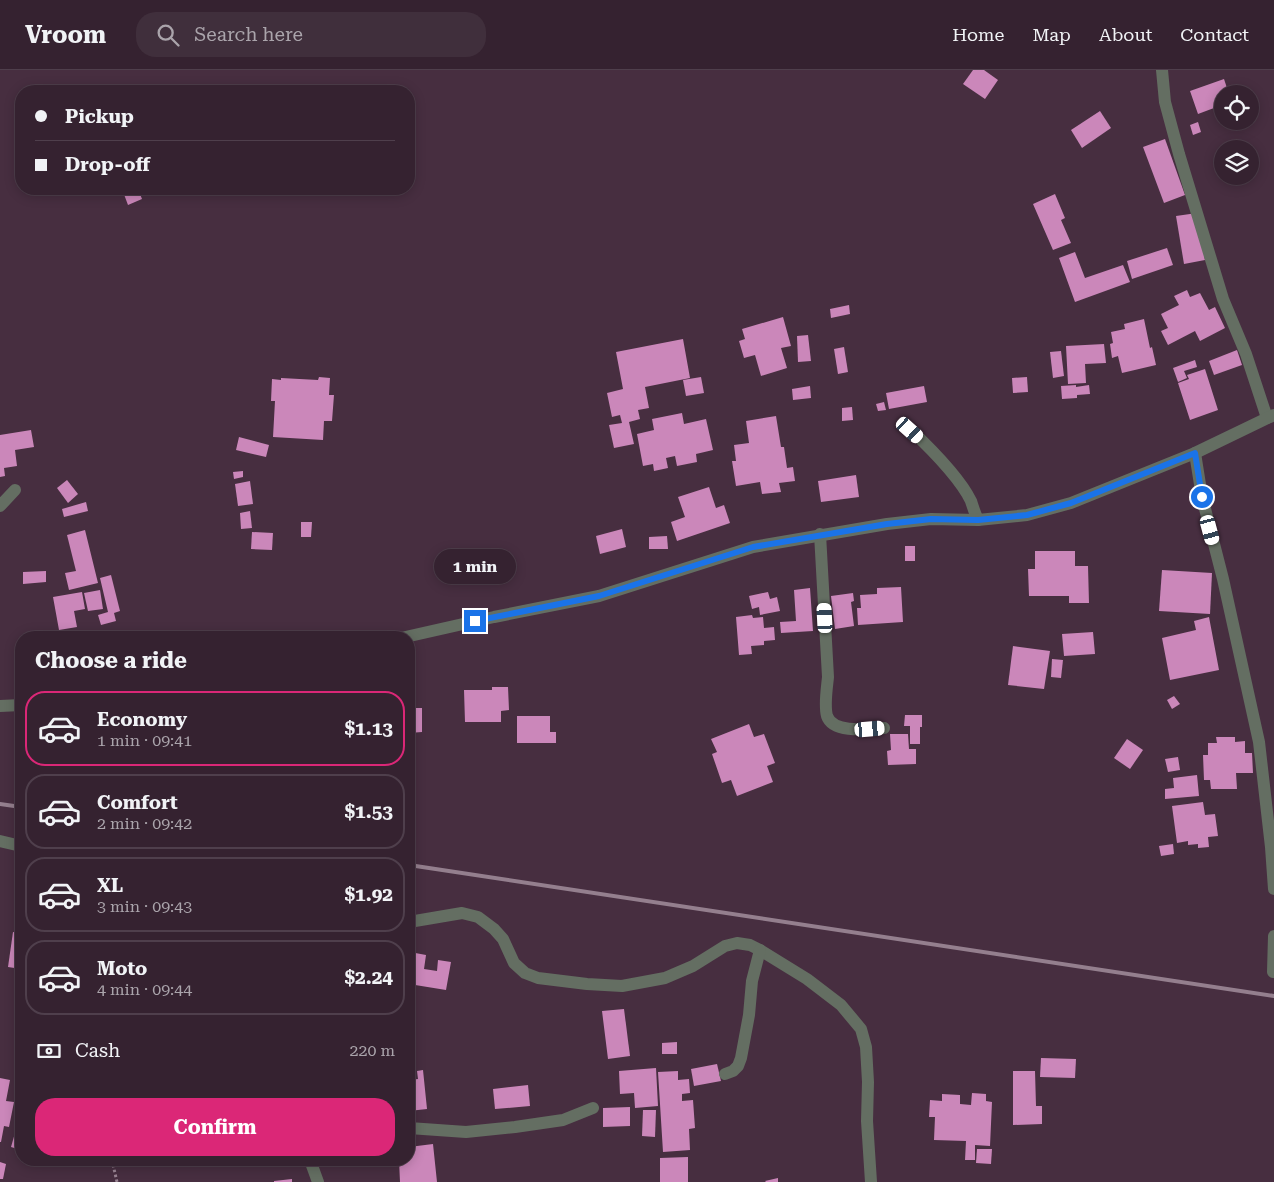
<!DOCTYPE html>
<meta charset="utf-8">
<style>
:root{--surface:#352230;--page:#402f3c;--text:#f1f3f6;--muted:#aaa4ab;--line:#4f3f4c;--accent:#db2777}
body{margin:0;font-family:"Roboto Serif",serif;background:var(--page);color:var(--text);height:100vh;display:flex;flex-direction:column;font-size:19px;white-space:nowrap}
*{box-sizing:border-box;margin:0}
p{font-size:16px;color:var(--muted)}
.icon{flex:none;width:28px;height:28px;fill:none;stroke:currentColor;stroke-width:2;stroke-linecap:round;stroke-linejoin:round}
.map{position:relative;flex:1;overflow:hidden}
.side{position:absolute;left:15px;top:561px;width:400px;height:535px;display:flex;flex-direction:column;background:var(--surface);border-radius:20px;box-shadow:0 2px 12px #0003,0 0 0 1px var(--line)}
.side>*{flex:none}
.hud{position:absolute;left:15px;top:15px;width:400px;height:110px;border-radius:20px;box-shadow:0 2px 12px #0003,0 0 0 1px var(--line);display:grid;align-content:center;height:110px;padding:0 20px;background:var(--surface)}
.tools{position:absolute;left:1214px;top:15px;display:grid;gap:10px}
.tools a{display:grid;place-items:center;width:45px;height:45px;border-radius:50%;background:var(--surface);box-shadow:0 2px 12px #0003,0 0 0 1px var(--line);font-size:25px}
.end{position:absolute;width:22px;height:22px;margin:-11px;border:6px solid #1a73e8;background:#fff;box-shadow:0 0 0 2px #fff}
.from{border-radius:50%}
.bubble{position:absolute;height:35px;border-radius:18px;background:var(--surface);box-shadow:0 2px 12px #0003,0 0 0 1px var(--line);font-size:16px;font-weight:700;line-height:35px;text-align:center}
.car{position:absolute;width:15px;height:30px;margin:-15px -8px;border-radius:6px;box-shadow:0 0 4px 1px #0007;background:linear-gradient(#fff 24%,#345 0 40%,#fff 0 76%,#345 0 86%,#fff 0)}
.hud b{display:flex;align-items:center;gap:18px;height:48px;font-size:19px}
.hud b+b{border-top:1px solid var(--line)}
.hud i{width:12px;height:12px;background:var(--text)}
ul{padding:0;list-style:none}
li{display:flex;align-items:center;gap:15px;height:75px;margin:0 10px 8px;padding:0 10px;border:2px solid var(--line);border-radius:20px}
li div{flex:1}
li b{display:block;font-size:19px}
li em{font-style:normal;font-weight:700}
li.selected{border-color:var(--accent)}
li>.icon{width:45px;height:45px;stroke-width:1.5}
h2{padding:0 20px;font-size:22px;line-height:60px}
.pay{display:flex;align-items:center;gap:12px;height:55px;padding:0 20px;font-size:19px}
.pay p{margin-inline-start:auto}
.button{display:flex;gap:10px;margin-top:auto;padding:10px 20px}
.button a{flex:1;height:58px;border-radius:20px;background:var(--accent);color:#fff;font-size:20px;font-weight:700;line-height:58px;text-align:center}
header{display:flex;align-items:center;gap:30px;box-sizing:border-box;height:70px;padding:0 25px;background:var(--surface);border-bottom:1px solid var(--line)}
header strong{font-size:24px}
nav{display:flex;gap:28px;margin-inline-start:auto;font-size:18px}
.search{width:350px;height:45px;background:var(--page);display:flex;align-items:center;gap:12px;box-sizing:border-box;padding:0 18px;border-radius:20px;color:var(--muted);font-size:19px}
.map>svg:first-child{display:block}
.building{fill:#cb87ba}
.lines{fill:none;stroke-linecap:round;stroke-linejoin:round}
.path{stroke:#998493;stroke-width:3;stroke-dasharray:2.5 2.5;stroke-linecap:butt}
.street{stroke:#646e62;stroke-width:12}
.rail{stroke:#947f8e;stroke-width:4}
.route{stroke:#1a73e8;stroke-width:6}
</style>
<header>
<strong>Vroom</strong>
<div class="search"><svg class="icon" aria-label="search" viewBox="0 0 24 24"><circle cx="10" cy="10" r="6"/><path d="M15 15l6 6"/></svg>Search here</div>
<nav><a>Home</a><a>Map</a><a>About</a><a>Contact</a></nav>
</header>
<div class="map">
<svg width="1274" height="1112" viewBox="0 0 1274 1112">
<rect width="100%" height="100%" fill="#472e40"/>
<g class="building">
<path d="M973,0H984L998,10L985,29L963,14Z"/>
<path d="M1224,9L1229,24H1222V35L1198,44L1190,21Z"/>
<path d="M1100,41L1111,58L1082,78L1071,60Z"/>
<path d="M1198,52L1201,62L1193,65L1190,55Z"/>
<path d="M1165,69L1185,125L1164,133L1143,77Z"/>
<path d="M122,119H138L142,129L128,135Z"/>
<path d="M1055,124L1065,148L1061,150L1071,173L1053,180L1033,134Z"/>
<path d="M1197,143L1205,190L1184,194L1176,146Z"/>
<path d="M1167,178L1173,195L1132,209L1127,191Z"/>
<path d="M1075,182L1085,208L1123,195L1130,212L1075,232L1059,188Z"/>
<path d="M1187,220L1190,227L1200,223L1209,240L1215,237L1225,258L1200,271L1195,261L1168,275L1161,261L1168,258L1161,244L1179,235L1174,226Z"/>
<path d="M849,235L850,244L831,248L830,239Z"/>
<path d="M783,247L791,276L781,278L787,298L761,306L755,285L744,288L739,271L745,269L742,259Z"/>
<path d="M1144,249L1150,278L1152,277L1156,295L1122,303L1118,286L1112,288L1110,274L1113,273L1111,262L1125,259L1124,254Z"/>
<path d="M808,265L811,291L798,292L797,266Z"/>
<path d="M683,269L690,308L645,317L649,338L638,340L640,349L629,352L634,374L614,378L609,355L622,353L620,345L612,347L607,323L623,319L616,282Z"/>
<path d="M1104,274L1106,293L1085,294L1086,313L1068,314L1066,276Z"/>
<path d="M844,277L848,302L838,304L834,279Z"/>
<path d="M1237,280L1242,295L1214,305L1209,291Z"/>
<path d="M1061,281L1064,306L1053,308L1050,282Z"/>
<path d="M1195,290L1197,297L1184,301L1187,308L1178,312L1173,298Z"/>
<path d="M1205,299L1218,340L1190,350L1178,313L1189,309L1187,305Z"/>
<path d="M319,307L330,308L329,325H334L332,351H324L323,370L273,367L275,331H271L272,309L281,310V308L318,310Z"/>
<path d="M701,307L704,323L686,326L683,310Z"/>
<path d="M1027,307L1028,322L1013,323L1012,308Z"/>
<path d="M1076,315V317L1089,315L1090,324L1077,325V328L1062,329L1061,316Z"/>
<path d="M810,316L811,328L793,330L792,319Z"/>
<path d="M924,316L927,332L889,339L886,323Z"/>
<path d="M884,332L886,340L878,341L876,334Z"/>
<path d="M852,337L853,350L842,351V338Z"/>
<path d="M682,343L684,354L706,349L713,380L696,384L697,392L677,396L675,386L666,388L668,398L654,401L653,394L643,396L637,364L654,360L652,349Z"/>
<path d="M776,346L781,377H784L787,398L793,397L795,411L779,413L781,422L762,424L760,412L736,416L732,391H736L734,375L749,373L746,351Z"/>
<path d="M31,360L34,377L15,380L17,396L4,398L5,406L0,407V365Z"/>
<path d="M239,367L269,375L266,387L236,380Z"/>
<path d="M243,401V407L234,409L233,402Z"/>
<path d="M856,405L859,427L821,432L818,411Z"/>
<path d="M67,410L78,424L68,433L57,418Z"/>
<path d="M250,411L253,434L238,436L235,414Z"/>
<path d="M709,417L716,438L724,435L730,453L677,471L671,452L685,447L678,427Z"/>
<path d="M86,432L88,441L64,447L62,439Z"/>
<path d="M250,441L252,458L241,459L240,443Z"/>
<path d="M301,452H312L311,467H301Z"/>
<path d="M622,459L626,477L600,484L596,466Z"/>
<path d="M85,460L98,513L69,520L65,503L76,501L67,465Z"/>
<path d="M252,462L273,463L272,480L251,479Z"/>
<path d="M667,466L668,479H649V467Z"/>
<rect x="905" y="476" width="10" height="15"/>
<path d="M1035,481H1075V496H1088L1089,533H1069V526H1029L1028,499H1035Z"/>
<path d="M1162,500L1212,503L1210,544L1159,541Z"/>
<path d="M46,501V512L23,514V502Z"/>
<path d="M111,505L120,541L114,543L116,551L101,555L98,545L108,542L100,508Z"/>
<path d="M901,517L903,552L858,555L857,538H861L860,525L877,524V518Z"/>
<path d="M810,518L813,561L781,563L780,552L796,551L794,520Z"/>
<path d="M100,520L103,539L88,541L84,523Z"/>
<path d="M82,522L85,539L74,541L77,557L59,560L53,527Z"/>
<path d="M768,522L770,529L777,527L780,541L760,545L759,537L752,539L749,526Z"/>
<path d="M853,523L854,531L851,532L854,556L835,559L831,526Z"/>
<path d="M752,545L753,548L763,547L764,558L774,557L775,570L764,571V575L751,576L752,584L739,585L736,547Z"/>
<path d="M1209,547L1219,600L1170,610L1162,568L1196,560L1194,551Z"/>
<path d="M1093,562L1095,584L1064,586L1062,564Z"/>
<path d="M1013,576L1050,581L1044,619L1008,615Z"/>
<path d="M1052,589L1063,590L1061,608L1051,607Z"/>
<path d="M492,617H508L509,640L501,641V652H465L464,620H492Z"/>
<path d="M1174,626L1180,634L1172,639L1167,630Z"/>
<path d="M409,638H422V662L409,663Z"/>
<path d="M905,645H922V657H920V674H910V656H904Z"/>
<path d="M517,646H550V662H556V673H517Z"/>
<path d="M749,654L754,667L764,664L775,693L767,696L773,712L737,726L731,710L722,713L712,684L717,682L711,669Z"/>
<path d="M890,664H908L909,679H916V694L888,695L887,681L891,680Z"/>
<path d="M1216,667H1235V672L1245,671V683H1252L1253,703H1236L1237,719H1211L1210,710H1204L1203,685H1208V673H1217Z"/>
<path d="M1127,669L1143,680L1130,699L1114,688Z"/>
<path d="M1178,687L1180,700L1168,702L1165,689Z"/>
<path d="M1197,705L1199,726L1165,729V719L1174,718L1173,708Z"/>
<path d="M1203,732L1205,745L1215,744L1218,766L1208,767L1209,777L1198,778V774L1188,775V771L1177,773L1172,736Z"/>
<path d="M1173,774L1174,784L1161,786L1159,776Z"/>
<path d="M13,862L21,863V899L8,897Z"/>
<path d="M410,882L426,885L424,899L437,901L438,890L451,892L446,920L409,914V891Z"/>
<path d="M624,939L630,986L608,989L602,941Z"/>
<path d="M677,972V984H662V973Z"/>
<path d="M1041,988L1076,989L1075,1008L1040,1007Z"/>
<path d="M717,994L721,1011L694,1016L691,999Z"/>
<path d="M656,998L658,1036L635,1038L634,1023L620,1024L619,1001Z"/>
<path d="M423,1000L427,1039L409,1041V1010L418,1009L417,1001Z"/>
<path d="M678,1001V1010L689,1009L690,1023L682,1024V1031L693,1030L695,1058L689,1059L690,1080L663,1082L658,1002Z"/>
<path d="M1013,1001H1035L1036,1036H1042V1054L1013,1055Z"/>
<path d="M0,1008L10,1010L6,1031L14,1032L9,1057L4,1056L1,1072H0Z"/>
<path d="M528,1015L530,1036L495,1039L493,1019Z"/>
<path d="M972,1023L986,1024V1031L992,1032L990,1076L975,1075V1090H965L966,1071L934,1070L935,1047H929L930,1030L942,1031V1024L960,1025V1034L971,1035Z"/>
<path d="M630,1037V1056L603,1057V1038Z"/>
<path d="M643,1040H656L655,1067L642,1066Z"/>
<path d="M21,1042V1080L11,1077Z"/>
<path d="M433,1074L437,1112H400L399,1090H409V1077Z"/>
<path d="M977,1079H992L991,1094L976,1093Z"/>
<path d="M688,1087V1112H660V1088Z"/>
<path d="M0,1092L6,1094L3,1109H0Z"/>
<path d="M778,1108V1112H766L765,1111Z"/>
<path d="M292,1109V1112H274V1111Z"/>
</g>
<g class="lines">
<path class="path" d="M112,1090L117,1112"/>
<g class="street">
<path d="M1162,0L1165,32L1179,84L1223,229L1246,284L1267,348"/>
<path d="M910,359C929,377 960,408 971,431C973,437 975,444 978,450"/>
<path d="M1195,383L1202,427L1223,509L1259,672L1271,777L1274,819"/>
<path d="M0,436L15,420"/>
<path d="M820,464L828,607C827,618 824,635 827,646C833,664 869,659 884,658"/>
<path d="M401,568L494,547L599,526L753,477L887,454L931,449L978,450L1027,445L1071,433L1195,383L1274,345"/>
<path d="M0,636L21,635"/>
<path d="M0,771L21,776"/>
<path d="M409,852L462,843L478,847L494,859L503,869L514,893L525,903L538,908L587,914L622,916L665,908L693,896L725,876L737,873L750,875L760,880L807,909L841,935L861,959L866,977L868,1012L867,1051L871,1112"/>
<path d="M1273,902L1274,866"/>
<path d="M725,1004L733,1001L738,996L741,988L749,945L752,911L760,880"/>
<path d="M409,1058L466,1062L515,1057L563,1050L593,1038"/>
<path d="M310,1090L318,1112"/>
</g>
<g class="rail">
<path d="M0,734L21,737"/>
<path d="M409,795L1274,926"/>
</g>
</g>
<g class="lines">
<path class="route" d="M475,551L599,526L753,477L887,454L931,449L978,450L1027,445L1071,433L1195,383L1202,427"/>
</g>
</svg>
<div class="tools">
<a><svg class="icon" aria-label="locate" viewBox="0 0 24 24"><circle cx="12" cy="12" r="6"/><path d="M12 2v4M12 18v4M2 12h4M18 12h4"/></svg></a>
<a><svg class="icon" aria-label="layers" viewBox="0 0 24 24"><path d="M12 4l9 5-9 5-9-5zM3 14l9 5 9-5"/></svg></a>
</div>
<i class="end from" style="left:1202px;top:427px"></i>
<i class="end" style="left:475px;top:551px"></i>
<div class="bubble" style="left:434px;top:479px;width:82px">1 min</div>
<i class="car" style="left:910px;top:360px;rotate:132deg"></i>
<i class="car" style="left:1210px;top:460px;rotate:165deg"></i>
<i class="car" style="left:825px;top:548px;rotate:357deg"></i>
<i class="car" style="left:870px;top:659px;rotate:85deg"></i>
<div class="hud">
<b><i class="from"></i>Pickup</b>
<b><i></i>Drop-off</b>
</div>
<section class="side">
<h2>Choose a ride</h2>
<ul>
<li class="selected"><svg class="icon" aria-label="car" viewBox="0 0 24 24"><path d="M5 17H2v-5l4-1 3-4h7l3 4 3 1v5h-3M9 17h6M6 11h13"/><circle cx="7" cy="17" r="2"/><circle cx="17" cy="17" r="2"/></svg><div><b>Economy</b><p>1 min · 09:41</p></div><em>$1.13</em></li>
<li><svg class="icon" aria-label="car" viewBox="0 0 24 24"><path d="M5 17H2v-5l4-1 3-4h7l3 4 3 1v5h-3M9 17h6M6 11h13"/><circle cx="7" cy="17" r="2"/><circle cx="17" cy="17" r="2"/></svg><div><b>Comfort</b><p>2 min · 09:42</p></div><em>$1.53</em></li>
<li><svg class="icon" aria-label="car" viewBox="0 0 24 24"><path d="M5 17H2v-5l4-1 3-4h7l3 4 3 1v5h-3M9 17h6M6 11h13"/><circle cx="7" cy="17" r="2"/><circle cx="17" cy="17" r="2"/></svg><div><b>XL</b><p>3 min · 09:43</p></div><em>$1.92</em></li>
<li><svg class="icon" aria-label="car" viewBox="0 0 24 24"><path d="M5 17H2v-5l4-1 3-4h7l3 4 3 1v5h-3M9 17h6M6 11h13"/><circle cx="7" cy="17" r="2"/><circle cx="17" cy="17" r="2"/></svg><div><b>Moto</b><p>4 min · 09:44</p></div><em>$2.24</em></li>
</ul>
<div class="pay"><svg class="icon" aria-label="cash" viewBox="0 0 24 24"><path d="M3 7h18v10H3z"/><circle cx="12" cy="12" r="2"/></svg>Cash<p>220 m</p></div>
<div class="button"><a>Confirm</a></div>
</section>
</div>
